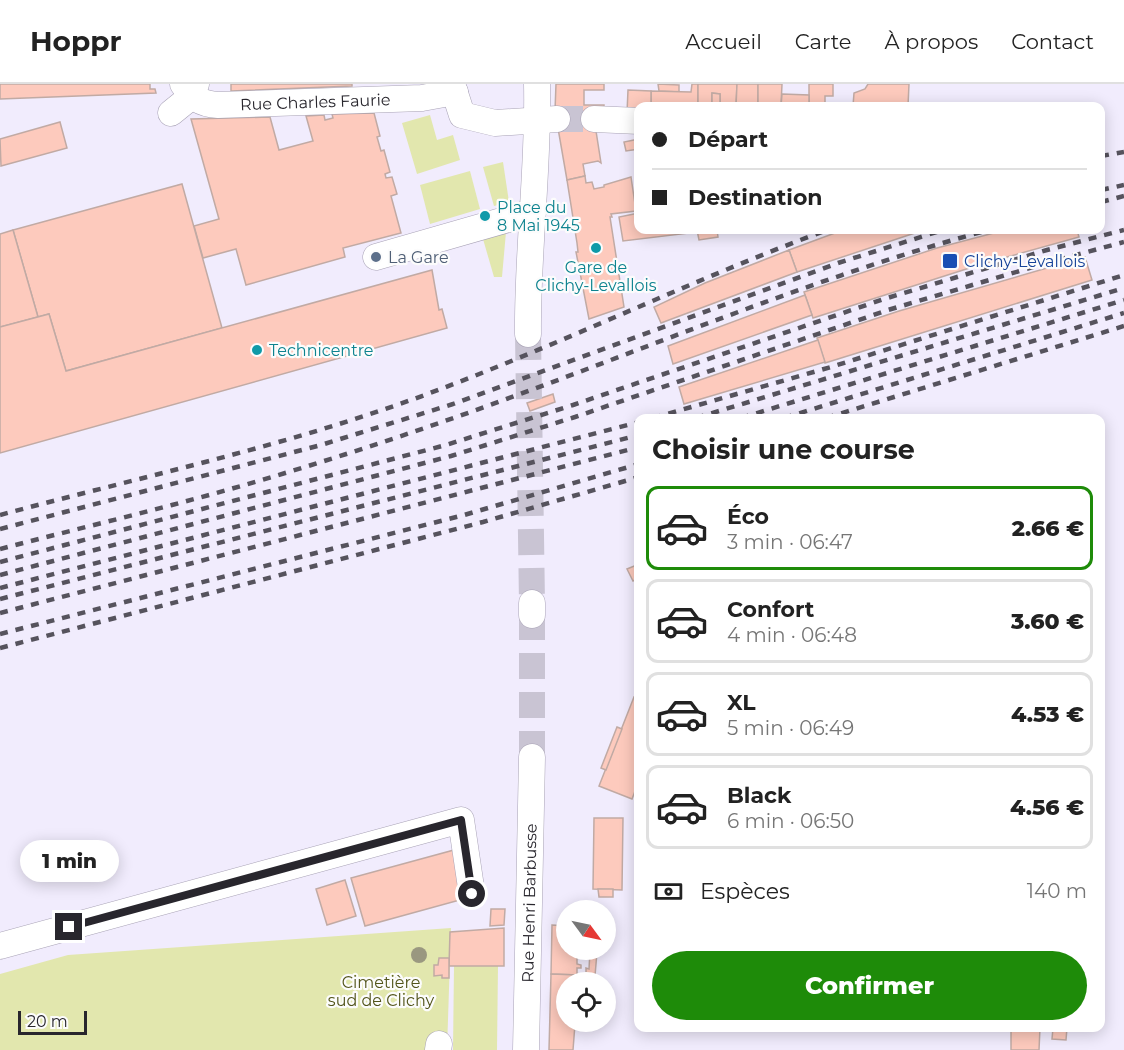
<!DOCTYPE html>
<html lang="fr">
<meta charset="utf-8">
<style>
:root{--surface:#fff;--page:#f6f6f6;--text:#222;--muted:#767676;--line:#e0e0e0;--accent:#1e8b09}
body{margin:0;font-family:Montserrat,sans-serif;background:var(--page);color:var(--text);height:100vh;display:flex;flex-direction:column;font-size:22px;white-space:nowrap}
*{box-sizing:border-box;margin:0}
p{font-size:20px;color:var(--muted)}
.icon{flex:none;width:33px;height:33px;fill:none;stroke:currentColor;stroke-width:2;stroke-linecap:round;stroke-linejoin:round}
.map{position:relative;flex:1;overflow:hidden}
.details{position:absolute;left:634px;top:330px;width:471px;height:618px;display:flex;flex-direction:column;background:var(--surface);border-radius:12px;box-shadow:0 3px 15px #0003}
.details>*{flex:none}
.banner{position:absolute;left:634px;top:18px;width:471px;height:132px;border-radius:12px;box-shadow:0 3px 15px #0003;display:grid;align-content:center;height:132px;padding:0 18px;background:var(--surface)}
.needle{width:39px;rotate:123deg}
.tools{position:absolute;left:556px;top:816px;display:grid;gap:12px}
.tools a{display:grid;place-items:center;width:60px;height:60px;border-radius:50%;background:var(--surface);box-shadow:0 3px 15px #0003;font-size:30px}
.scale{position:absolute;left:18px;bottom:15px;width:69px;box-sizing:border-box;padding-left:6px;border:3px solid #28262d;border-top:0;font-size:16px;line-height:21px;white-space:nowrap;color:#28262d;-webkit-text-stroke:4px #fcfcfc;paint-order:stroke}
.end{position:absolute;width:27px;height:27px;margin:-14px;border:8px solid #28262d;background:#fff;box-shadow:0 0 0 3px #fff}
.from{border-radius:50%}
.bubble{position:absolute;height:42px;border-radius:21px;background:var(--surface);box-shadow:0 3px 15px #0003;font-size:20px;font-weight:800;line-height:42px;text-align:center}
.banner b{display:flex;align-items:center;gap:21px;height:57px;font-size:22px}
.banner b+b{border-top:2px solid var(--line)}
.banner i{width:15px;height:15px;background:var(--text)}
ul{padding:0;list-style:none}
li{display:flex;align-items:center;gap:18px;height:84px;margin:0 12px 9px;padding:0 6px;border:3px solid var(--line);border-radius:12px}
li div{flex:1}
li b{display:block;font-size:22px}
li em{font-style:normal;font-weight:800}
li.active{border-color:var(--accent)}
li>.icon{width:54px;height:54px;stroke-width:1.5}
h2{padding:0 18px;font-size:27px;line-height:72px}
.pay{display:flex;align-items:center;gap:15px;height:66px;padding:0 18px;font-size:22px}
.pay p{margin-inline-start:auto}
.primary-button{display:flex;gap:12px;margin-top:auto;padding:12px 18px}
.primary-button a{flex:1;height:69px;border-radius:36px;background:var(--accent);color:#fff;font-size:24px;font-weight:800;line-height:69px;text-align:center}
header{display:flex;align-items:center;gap:36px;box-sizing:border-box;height:84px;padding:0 30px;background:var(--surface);border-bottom:2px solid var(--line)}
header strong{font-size:28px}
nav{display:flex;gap:33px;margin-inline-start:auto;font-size:21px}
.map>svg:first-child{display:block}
.green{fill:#e2e7ae}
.building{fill:#fdcabd;stroke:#c1aaa4;stroke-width:1.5}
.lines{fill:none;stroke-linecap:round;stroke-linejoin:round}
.minor-tunnel{stroke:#c9c4d3;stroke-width:26;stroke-dasharray:26 13;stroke-linecap:butt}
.minor-casing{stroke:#a9a3b6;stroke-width:27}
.minor{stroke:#fff;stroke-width:26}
.rail{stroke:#56535d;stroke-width:4.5;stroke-dasharray:8 8;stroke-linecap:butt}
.tree{fill:#9a9880}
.route{stroke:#28262d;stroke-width:8}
.culture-dot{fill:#0f9aa8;stroke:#fcfcfc;stroke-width:2}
.service-dot{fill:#5c6f8a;stroke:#fcfcfc;stroke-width:2}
.transit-dot{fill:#1a4fb4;stroke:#fcfcfc;stroke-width:2}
.labels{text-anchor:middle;stroke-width:4.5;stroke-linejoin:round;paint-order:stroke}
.street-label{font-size:16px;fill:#28262d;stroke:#fcfcfc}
.culture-label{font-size:16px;fill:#0d838f;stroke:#fcfcfc;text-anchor:start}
.service-label{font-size:16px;fill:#4e5e75;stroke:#fcfcfc;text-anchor:start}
.transit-label{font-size:16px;fill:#164399;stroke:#fcfcfc;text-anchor:start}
.park-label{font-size:16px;fill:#52541a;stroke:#fcfcfc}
</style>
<header>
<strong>Hoppr</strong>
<nav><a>Accueil</a><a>Carte</a><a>À propos</a><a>Contact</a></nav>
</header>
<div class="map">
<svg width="1124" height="966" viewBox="0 0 1124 966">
<rect width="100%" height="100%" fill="#f1ecfd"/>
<g class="green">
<path d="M430,31L437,56L453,51L460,76L417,90L402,39Z"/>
<path d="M503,78L509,118L494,122L483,83Z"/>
<path d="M470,87L480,125L430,140L420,101Z"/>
<path d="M506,148L502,193H494L483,155Z"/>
<path d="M451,844L447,966H0V890L68,871Z"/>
<path d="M454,882H498L497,966H453Z"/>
</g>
<g class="building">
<path d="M0,0H150V5H155L156,9L0,15Z"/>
<path d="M231,0H352V2L231,7Z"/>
<path d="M556,0H604V6H584V21H604V28L555,27Z"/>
<path d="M658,0L679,1V8L659,7Z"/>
<path d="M692,0H698V22H651V7L691,8Z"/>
<path d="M698,0H737L736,22H720V10L712,9V22H698Z"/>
<path d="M737,0H758V22H736Z"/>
<path d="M758,0H782L781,22H758Z"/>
<path d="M809,0H833V12H825V22H809Z"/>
<path d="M868,0H909L908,22H853L854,9L865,5Z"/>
<path d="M628,6L651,7V22H639V29H627Z"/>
<path d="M712,9L720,10V22H712Z"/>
<path d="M782,10L809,11V22H781Z"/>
<rect x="828" y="19" width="25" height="3"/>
<path d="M555,27L593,28L601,79L598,77L583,80L585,92L567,96Z"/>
<path d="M374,29L380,52L377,53L381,67L384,66L390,88L385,90L386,94L392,93L397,110L391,112L401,149L343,164L345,173L246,201L236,165L203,174L194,142L219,135L191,35L270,33L279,66L313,57L306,32L324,31L325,36L333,34L332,30Z"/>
<path d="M60,38L67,64L1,82L0,55Z"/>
<path d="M639,55V65L626,67L624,58Z"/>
<path d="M585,92L586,99L592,98L594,105L604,103V101L631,93L636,127L611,130L612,133H610L624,223L589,235L576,168H578L577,159L567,96Z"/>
<path d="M182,100L222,244L66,287L49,230L38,233L13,146Z"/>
<path d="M639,129V146H697L698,148L623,157L619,133Z"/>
<path d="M13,146L38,233L0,243V150Z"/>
<path d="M697,146H717L718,153L699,156Z"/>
<path d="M843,146H924L797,188L789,166Z"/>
<path d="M1005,146H1077L1079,153L982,180L813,234L804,208L937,164Z"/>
<path d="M789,166L797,188L661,239L654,223L705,199Z"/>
<path d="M1085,173L1092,196L825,279L817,254L899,227Z"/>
<path d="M432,186L439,226L442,225L447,244L0,369V243L49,230L66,287Z"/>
<path d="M805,211L812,231L673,280L668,262Z"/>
<path d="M818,256L825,278L684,320L679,303Z"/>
<path d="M553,310L555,318L530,327L527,319Z"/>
<path d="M639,480V494L633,497L627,485Z"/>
<path d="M634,613L639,615V697L632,715L599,702Z"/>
<path d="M617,643L622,645L606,686L601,684Z"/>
<path d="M594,734H623L622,806L593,805Z"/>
<path d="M454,766L467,814L365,842L351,794Z"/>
<path d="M345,796L356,832L327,841L316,805Z"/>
<path d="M598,805H613V813H599Z"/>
<path d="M491,825H505L504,841L490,842Z"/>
<path d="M552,841L567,842V866H582V867H577V880L581,881V884H577V891L551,890Z"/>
<path d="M504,844V882H449L450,848Z"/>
<path d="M590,867L597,868L595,892H586V884L589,885Z"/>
<path d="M439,874H449V894H442V891L434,892V881H438Z"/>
<path d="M551,890L578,891V898H567V938H573L575,940L573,966H549Z"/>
<path d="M1011,944H1040L1039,966H1011Z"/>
<path d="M1053,944H1067L1066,956L1052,955Z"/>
</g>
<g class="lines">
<g class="minor-tunnel">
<path d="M557,35H594"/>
<path d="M528,250L532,519"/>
<path d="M532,673V531"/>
</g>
<defs>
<g id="minor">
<path id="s1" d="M183,0C192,14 201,20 218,21L422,14L455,8"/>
<path d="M452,0L462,31L495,39L557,35"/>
<path d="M171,29L192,12L196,0"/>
<path d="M594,35L639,37"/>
<path d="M376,173L533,128"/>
<path d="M528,250C527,167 539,84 537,0"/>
<path d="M532,519V531"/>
<path d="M0,862L461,736L472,810"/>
<path d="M438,966L439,960"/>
<path id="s2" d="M526,966L532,673"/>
</g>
</defs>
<use href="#minor" class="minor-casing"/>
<use href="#minor" class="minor"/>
<g class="rail">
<path d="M1101,72L1124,68"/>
<path d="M1101,106L1124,101"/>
<path d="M1101,118L1124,112"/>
<path d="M653,334L831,283L1124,191"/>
<path d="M696,334L1124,204"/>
<path d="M741,334L1124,216"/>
<path d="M784,334L1124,229"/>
<path d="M826,334L1124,242"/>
<path d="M0,431C137,394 277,364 411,316C552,265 686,198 827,146"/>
<path d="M0,445L321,361L453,320L838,179L943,146"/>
<path d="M0,465C57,450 115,436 172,421C263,397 353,369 442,338C624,275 802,196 989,146"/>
<path d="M0,478L446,361L573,321L884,215L1047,166L1124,146"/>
<path d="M0,491L451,372L575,333L888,226L1050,178L1124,158"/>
<path d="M0,504L639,338"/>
<path d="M0,515L639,351"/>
<path d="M0,529L639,363"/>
<path d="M0,550L464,431L639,380"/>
<path d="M0,564L483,438L639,393"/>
</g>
</g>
<circle class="tree" cx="419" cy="871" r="8"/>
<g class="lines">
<path class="route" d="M69,843L461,736L472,810"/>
</g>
<g class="culture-dot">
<circle cx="485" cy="132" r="6"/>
<circle cx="596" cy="164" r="6"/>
<circle cx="257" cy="266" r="6"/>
</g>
<circle class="service-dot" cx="376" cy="173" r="6"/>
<rect class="transit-dot" x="942" y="169" width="16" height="16" rx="3"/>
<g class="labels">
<g class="street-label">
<text dy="6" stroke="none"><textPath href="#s1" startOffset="140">Rue Charles Faurie</textPath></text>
<text dy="6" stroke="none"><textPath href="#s2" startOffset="147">Rue Henri Barbusse</textPath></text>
</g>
<g class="culture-label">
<text x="497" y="129">Place du<tspan x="497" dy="18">8 Mai 1945</tspan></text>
<text x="596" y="189" text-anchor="middle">Gare de<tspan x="596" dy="18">Clichy-Levallois</tspan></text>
<text x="269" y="272">Technicentre</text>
</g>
<g class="service-label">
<text x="388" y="179">La Gare</text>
</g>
<g class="transit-label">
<text x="964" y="183">Clichy-Levallois</text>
</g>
<g class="park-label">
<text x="381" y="904">Cimetière<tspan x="381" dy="18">sud de Clichy</tspan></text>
</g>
</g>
</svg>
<div class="tools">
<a><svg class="needle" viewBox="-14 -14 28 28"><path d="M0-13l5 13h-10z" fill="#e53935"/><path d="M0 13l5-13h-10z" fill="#767676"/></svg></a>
<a><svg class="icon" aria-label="locate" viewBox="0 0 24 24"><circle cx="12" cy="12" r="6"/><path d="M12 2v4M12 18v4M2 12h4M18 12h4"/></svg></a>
</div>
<div class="scale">20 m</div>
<i class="end from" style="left:472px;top:810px"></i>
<i class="end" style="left:69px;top:843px"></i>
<div class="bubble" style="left:20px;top:756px;width:99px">1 min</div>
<div class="banner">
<b><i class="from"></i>Départ</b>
<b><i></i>Destination</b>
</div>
<section class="details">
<h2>Choisir une course</h2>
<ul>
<li class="active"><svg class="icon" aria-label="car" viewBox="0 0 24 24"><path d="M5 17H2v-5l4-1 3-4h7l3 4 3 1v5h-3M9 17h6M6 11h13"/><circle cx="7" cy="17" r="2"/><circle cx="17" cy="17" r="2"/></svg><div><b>Éco</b><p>3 min · 06:47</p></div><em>2.66 €</em></li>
<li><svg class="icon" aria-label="car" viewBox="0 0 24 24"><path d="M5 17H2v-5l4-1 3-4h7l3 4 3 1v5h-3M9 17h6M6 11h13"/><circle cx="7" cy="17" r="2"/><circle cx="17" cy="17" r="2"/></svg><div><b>Confort</b><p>4 min · 06:48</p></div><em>3.60 €</em></li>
<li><svg class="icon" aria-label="car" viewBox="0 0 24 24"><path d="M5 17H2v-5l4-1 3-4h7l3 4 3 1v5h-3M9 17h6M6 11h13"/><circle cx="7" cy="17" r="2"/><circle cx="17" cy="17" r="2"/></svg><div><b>XL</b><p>5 min · 06:49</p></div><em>4.53 €</em></li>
<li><svg class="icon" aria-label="car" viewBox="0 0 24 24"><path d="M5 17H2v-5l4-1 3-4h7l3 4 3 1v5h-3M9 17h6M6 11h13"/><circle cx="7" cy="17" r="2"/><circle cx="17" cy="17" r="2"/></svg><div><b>Black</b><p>6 min · 06:50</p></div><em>4.56 €</em></li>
</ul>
<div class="pay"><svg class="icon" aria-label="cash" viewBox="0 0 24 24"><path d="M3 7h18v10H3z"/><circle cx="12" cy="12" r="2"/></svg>Espèces<p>140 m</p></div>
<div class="primary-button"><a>Confirmer</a></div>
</section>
</div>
